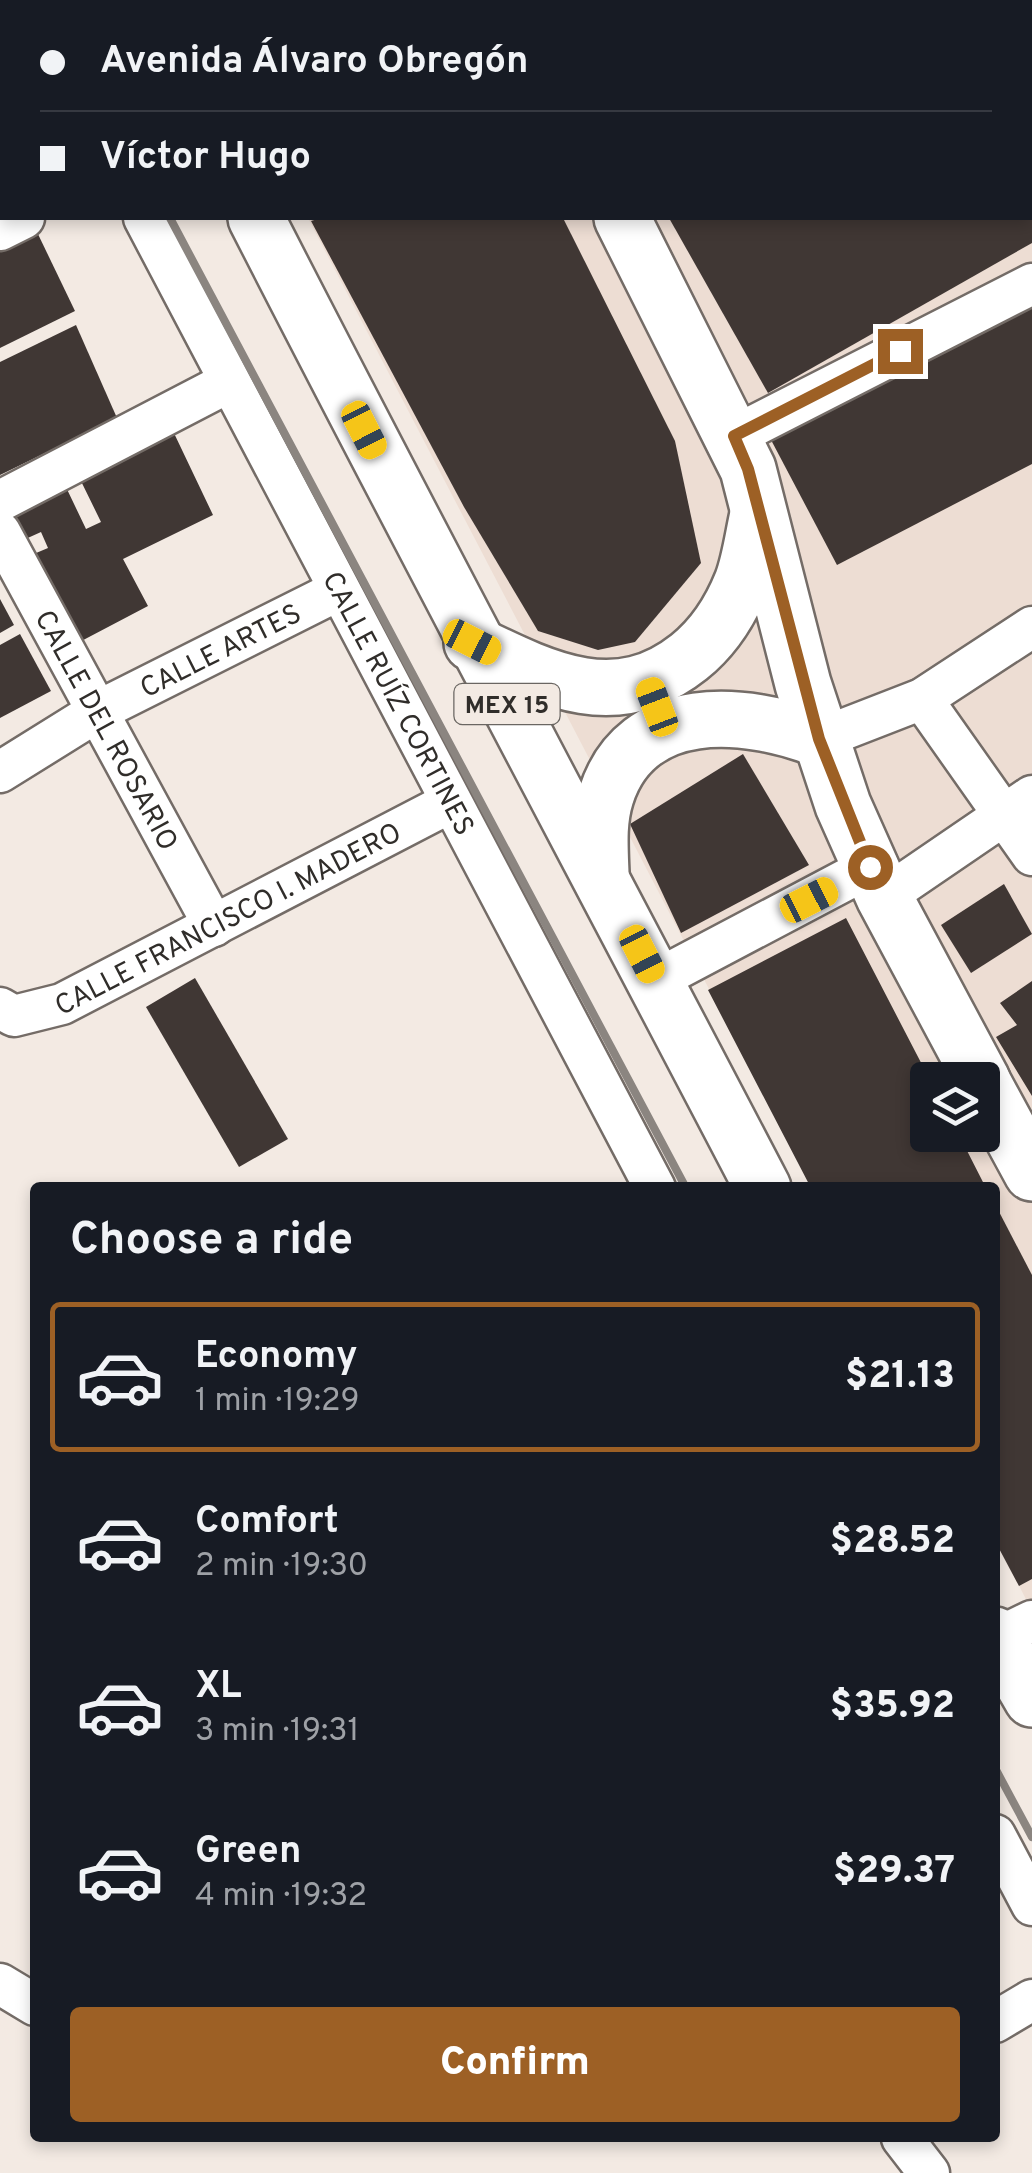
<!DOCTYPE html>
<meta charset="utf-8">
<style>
:root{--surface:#171b24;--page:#242831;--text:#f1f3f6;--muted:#9ea1a6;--line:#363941;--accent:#9d6025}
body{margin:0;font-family:Overpass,sans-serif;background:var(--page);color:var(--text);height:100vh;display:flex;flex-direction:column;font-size:38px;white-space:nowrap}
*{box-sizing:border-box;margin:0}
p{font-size:32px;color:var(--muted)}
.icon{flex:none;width:55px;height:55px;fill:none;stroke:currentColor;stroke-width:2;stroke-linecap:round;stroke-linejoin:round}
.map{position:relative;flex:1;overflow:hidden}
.drawer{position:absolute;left:30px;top:1182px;width:970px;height:960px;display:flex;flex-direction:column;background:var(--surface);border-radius:10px;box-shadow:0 5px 15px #0003}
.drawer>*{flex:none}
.top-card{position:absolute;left:0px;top:0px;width:1032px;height:220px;box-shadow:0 5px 15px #0003;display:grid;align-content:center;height:220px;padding:0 40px;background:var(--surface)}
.fabs{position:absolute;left:910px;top:1062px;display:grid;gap:20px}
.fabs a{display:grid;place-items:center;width:90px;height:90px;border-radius:10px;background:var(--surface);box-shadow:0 5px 15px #0003;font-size:50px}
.end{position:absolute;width:45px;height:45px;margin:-22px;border:12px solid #9d6025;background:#fff;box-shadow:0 0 0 5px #fff}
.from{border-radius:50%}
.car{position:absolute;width:30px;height:60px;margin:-30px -15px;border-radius:12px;box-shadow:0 0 8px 2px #0007;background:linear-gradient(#f5c518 24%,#345 0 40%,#f5c518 0 76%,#345 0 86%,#f5c518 0)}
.top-card b{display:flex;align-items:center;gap:35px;height:95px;font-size:38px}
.top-card b+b{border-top:2px solid var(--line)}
.top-card i{width:25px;height:25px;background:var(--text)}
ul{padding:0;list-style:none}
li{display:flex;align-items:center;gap:30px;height:150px;margin:0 20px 15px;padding:0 20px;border:5px solid transparent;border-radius:10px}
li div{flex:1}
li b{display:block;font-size:38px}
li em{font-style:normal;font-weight:800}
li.selected{border-color:var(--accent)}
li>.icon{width:90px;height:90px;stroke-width:1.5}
h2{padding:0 40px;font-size:45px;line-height:120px}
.cta{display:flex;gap:20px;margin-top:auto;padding:20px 40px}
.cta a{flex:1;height:115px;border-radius:10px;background:var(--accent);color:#fff;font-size:40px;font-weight:800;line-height:115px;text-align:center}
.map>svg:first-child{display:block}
.built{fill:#edddd3;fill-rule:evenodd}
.building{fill:#403734}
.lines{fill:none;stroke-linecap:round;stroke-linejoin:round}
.minor-casing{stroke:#746c67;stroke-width:45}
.highway-casing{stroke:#746c67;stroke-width:60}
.minor{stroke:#fff;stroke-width:40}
.highway{stroke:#fff;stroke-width:55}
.rail{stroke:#8b8580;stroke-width:8}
.route{stroke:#9d6025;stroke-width:12}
.labels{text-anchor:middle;stroke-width:10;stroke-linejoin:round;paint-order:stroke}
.shield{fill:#f3eae3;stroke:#6a6662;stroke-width:2.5}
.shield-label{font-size:25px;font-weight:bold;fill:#302d2a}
.street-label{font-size:28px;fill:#302d2a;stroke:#f3eae3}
</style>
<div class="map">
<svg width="1032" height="2173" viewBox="0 0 1032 2173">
<rect width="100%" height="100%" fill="#f3eae3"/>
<path class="built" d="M195,0H1032V1611L995,1539V1188L812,1187L308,218H1030V2ZM928,1080H982V1135H928Z"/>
<g class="building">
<path d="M321,218H563L675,441L701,563L635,642L598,650L538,631L464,507L311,221Z"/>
<path d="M669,218H1032V243L768,393Z"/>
<path d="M36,230L75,311L0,348V248Z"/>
<path d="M1032,303V464L837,565L770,438Z"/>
<path d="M76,325L117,418L0,475V362Z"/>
<path d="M172,429L213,515L123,559L148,606L70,647L29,556L48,548L41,532L10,546L0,524L64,483L86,529L101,522L78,475Z"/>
<path d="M0,599L14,625L0,633Z"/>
<path d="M20,634L51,691L0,718V645Z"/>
<path d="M743,754L809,865L681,933L630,824Z"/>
<path d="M1004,884L1032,934L971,973L941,925Z"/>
<path d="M846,918L930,1080L928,1135H959L986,1188H811L708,990Z"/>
<path d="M195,978L288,1139L239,1167L146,1007Z"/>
<path d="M1032,981V1096L996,1037L1017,1025L1000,1003Z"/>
<path d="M995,1204L1032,1275V1579L1019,1586L995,1541Z"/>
</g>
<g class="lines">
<defs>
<g id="minor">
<path d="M29,0L30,2"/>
<path d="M951,0L953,2"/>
<path d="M416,2L422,0"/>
<path d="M1030,45L1032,44"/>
<path id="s1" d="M144,218L655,1188"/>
<path d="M0,230L24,218"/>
<path d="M734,436L1032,284"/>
<path d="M0,501L229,382"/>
<path id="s2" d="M0,532L214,926"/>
<path d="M922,699L1032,855"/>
<path d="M819,739L922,699L1032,627"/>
<path id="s3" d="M0,772L98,711L339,590"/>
<path d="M884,897L1032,796"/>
<path d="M656,980L870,867"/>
<path id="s4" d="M0,1008L14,1016L62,1004L451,802"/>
<path d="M997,1638L1032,1621"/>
<path d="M995,1835L1032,1905"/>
<path d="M0,1984L35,2005"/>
<path d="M995,2022L1032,2000"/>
<path d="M902,2138L929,2173"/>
</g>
<g id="highway">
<path d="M144,0L145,2"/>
<path d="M508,0L509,2"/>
<path d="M256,218C422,543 594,864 763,1188"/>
<path d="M622,218L748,469L803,684L843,805L884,897L982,1080"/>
<path d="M472,643C546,679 616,715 689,657C714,637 730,612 742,582C750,561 753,536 758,514"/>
<path d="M601,873C600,847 598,821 606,796C636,700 746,711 819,739"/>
<path d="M982,1081L1032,1173"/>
<path d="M995,1635L1032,1699"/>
</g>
</defs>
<use href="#minor" class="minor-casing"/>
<use href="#highway" class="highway-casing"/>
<use href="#minor" class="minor"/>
<use href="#highway" class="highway"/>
<g class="rail">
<path d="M55,0L56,2"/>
<path d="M170,218L686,1188"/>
<path d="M995,1768L1032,1837"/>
</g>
</g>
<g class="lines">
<path class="route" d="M870,867L819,739L748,469L734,436L900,351"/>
</g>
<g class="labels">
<rect class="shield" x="454.5" y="684" width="105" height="40" rx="8"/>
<g class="shield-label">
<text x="507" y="713">MEX 15</text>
</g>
<g class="street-label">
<text dy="10" stroke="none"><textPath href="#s3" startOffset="252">CALLE ARTES</textPath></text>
<text dy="10" stroke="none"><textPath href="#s1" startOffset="548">CALLE RUÍZ CORTINES</textPath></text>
<text dy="10" stroke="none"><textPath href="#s2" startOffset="225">CALLE DEL ROSARIO</textPath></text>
<text dy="10" stroke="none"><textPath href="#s4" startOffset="252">CALLE FRANCISCO I. MADERO</textPath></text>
</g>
</g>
</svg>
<div class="fabs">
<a><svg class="icon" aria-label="layers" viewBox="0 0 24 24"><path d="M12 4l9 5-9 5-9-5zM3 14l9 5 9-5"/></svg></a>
</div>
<i class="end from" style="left:870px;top:867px"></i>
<i class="end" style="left:900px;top:351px"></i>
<i class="car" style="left:364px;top:430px;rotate:153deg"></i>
<i class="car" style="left:472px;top:642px;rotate:117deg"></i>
<i class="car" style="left:657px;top:707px;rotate:339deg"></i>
<i class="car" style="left:809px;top:900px;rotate:63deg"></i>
<i class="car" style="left:642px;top:954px;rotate:153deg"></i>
<div class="top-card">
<b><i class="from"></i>Avenida Álvaro Obregón</b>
<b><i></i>Víctor Hugo</b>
</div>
<section class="drawer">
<h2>Choose a ride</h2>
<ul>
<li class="selected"><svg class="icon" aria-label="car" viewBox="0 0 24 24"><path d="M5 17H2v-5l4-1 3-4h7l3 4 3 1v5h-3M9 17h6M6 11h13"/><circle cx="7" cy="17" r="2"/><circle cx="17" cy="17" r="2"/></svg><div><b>Economy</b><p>1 min · 19:29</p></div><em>$21.13</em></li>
<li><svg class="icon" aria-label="car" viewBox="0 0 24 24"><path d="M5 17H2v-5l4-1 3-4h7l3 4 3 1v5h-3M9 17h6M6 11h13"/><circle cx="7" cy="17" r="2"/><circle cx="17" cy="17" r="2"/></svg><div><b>Comfort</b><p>2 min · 19:30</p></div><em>$28.52</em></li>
<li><svg class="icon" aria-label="car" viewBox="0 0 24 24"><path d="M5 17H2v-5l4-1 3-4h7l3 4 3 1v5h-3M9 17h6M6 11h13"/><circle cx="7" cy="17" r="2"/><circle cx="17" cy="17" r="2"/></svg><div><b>XL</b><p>3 min · 19:31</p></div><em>$35.92</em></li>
<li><svg class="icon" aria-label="car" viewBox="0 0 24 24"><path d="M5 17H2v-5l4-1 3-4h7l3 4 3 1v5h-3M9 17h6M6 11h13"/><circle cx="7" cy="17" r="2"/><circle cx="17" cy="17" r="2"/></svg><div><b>Green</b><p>4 min · 19:32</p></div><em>$29.37</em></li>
</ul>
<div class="cta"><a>Confirm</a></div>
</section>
</div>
